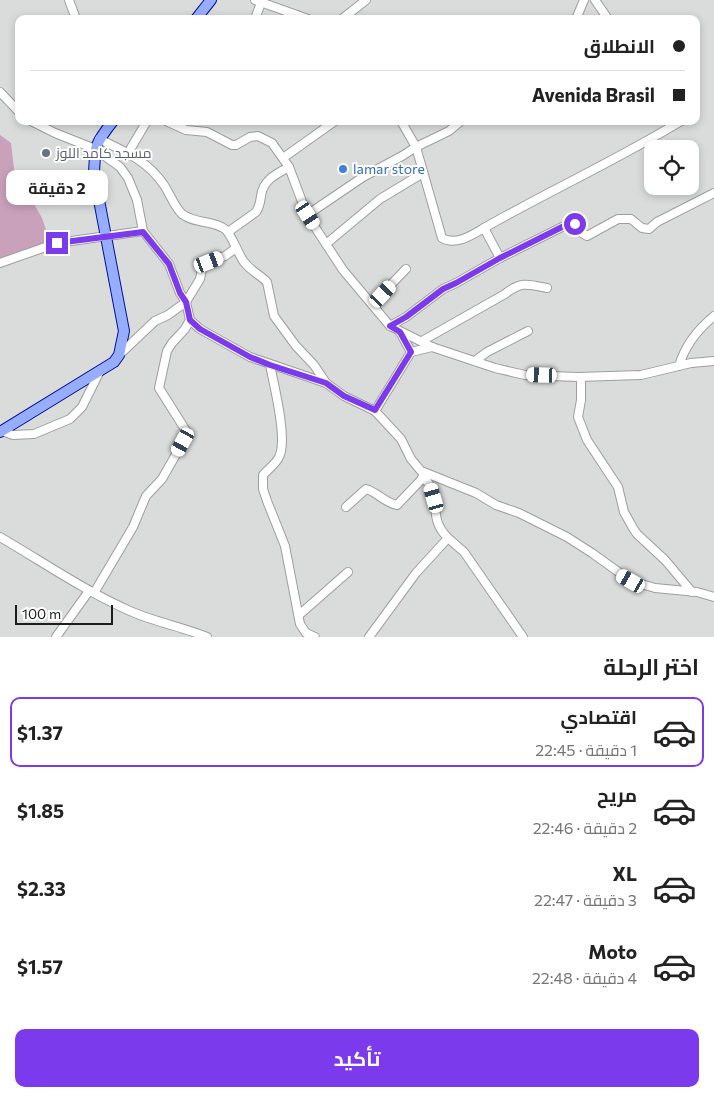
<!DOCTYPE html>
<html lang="ar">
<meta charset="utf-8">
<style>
:root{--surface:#fff;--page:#f2f2f2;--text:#222;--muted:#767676;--line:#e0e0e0;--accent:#7c3aed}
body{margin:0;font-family:Commissioner,Cairo,sans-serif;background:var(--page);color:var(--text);direction:rtl;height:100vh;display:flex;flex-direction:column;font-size:19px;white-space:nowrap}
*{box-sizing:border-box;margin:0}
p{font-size:16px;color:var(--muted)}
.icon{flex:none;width:28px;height:28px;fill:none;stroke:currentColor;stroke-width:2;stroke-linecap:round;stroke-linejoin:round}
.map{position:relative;height:637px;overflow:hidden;direction:ltr}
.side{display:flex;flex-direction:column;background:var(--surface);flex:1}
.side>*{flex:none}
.guide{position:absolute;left:15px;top:15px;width:685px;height:110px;border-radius:10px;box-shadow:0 2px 8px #0003;direction:rtl;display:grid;align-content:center;height:110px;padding:0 15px;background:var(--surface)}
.tools{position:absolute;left:644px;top:140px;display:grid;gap:10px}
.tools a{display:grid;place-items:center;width:55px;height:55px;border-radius:10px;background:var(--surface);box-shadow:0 2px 8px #0003;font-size:25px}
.scale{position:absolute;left:15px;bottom:12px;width:98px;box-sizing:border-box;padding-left:5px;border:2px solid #1d1d1d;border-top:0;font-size:14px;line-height:18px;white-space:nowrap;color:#1d1d1d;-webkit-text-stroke:4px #fff;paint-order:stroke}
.end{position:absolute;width:22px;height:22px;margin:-11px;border:6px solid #7c3aed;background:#fff;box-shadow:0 0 0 2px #fff}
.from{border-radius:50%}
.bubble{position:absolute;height:35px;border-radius:10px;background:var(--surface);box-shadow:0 2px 8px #0003;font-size:16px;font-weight:700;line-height:35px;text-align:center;direction:rtl}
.car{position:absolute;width:15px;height:30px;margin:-15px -8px;border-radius:6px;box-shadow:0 0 4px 1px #0007;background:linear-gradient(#fff 24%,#345 0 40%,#fff 0 76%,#345 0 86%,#fff 0)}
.guide b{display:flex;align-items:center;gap:18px;height:48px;font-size:19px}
.guide b+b{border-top:1px solid var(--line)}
.guide i{width:12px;height:12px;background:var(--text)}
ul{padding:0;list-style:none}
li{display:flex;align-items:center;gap:15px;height:70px;margin:0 10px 8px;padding:0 5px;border:2px solid transparent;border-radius:10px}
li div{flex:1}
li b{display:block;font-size:19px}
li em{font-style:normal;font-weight:700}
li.active{border-color:var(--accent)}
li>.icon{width:45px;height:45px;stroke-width:1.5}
h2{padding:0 15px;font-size:22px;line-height:60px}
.action{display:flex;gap:10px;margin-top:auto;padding:10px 15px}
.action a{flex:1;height:58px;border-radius:10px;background:var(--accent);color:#fff;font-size:20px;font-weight:700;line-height:58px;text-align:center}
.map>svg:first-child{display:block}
.residential{fill:#dadbdb;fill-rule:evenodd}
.cemetery{fill:#caa1bb}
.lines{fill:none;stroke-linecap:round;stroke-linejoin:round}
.minor-casing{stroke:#9e9e9e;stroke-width:10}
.major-casing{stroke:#001296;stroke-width:12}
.minor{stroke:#fff;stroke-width:8}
.major{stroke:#97adff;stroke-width:10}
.route{stroke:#7c3aed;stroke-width:6}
.worship-dot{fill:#6b7280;stroke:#fff;stroke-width:2}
.shop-dot{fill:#3f7fe0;stroke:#fff;stroke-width:2}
.labels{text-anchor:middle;stroke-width:4;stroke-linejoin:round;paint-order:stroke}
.worship-label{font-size:14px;fill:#5b616d;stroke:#fff;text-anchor:start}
.shop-label{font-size:14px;fill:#366cbe;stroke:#fff;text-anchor:start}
</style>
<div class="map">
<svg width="714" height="637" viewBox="0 0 714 637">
<rect width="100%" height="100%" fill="#e2e3ef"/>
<path class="residential" d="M0,0H714V637H0ZM19,19H696V121H19ZM652,149H690V186H652Z"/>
<path class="cemetery" d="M0,135L11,143L14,169L42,218L50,242L0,259Z"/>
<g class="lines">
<defs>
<g id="minor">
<path d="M69,0L76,19"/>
<path d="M255,0L308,19"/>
<path d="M595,0L608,19"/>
<path d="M255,19L262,0"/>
<path d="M342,19L366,0"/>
<path d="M576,19L584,0"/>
<path d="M0,92L19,112"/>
<path d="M31,121L55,133L95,149L120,167L128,178L137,200L143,231L169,264L180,293L186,302L190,320L200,329L250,357L326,383L344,396L375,411L401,439L411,459L421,471L476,493L496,505L519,513L567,537L592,553L631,581L655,588L697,592L714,597"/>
<path d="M166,121L186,130L207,132L232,145H236L250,137L258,136L272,143L289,167L307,215L343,270L390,326L432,347L495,368L525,375L578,377L641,375L691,363L714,361"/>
<path d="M401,121L416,147L442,238C456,246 472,235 484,228L500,258"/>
<path d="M99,139C124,151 148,161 164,185C170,194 174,206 182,214C195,224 212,220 225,229C232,235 238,254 244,262C251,271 260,275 267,282L274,316L296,346L314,365L326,383"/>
<path d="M128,153L147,121"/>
<path d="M283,158L335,121"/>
<path d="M307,215L363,177L402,156L416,147L449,131L461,121"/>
<path d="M484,228C549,191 617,160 681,121"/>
<path d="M228,232L256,212C260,206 260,202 261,196C263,180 276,174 289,167"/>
<path d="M326,244L380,199L423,173"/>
<path d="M0,263L57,243L143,231"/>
<path d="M372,304L406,269"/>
<path d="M390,326L406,317L443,289L456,283L500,258L566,225L575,224L582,233L587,236L618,219H631L642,228L649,229L657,222L714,193"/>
<path d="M400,332L411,352"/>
<path d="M422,341L505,294C521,281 528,284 547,288"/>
<path d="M119,355L155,321L168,315L186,302L200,279L202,269L209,262L225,256L236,248"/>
<path d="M475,361L487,352L528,331"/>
<path d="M270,365C274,385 288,440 279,457C276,464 268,469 263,475V489L267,501L285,546L300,624L306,633L315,637"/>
<path d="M679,366C685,345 697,330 714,316"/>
<path d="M581,377V400L578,417L587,440L618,487L624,512L633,528L637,534L665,560L692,592"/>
<path d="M375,411L411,352L432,347"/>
<path d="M2,431L13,435L34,434L70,419L82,407L100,371"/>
<path d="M346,507L366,489C377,492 385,503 397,505L420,481L425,473"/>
<path d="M0,537C43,562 85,591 130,611C155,622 182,627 207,637"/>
<path d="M448,538L464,552L523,637"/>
<path d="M94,593L133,527L146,496L162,479L183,442L186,431L183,426L159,388L167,351L172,343L185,329L190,320"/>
<path d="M299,615L348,572"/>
<path d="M56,637L89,591"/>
<path d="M369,637L416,573L448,538C429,519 440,506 430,486C429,483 425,480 423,477"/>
</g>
<g id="major">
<path d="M196,19L211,0"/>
<path d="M0,432L114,362L119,355L124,331L94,174C95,145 95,144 113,121"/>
</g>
</defs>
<use href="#minor" class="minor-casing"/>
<use href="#major" class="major-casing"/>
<use href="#minor" class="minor"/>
<use href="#major" class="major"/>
</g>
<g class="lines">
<path class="route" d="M57,243L143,232L169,264L180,293L186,302L190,320L200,329L250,357L270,365L326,383L344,396L375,410L411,352L400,332L390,326L406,317L443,289L456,283L500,258L566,225L575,224"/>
</g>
<circle class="worship-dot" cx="46" cy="153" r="5"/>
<circle class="shop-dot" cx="343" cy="169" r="5"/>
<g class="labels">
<g class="worship-label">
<text x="56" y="158">مسجد كامد اللوز</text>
</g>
<g class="shop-label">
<text x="353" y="174">lamar store</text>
</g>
</g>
</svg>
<div class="tools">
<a><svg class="icon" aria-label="locate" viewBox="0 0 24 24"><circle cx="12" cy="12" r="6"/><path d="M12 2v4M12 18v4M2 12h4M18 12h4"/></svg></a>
</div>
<div class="scale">100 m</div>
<i class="end from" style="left:575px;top:224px"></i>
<i class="end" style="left:57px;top:243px"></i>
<div class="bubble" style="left:6px;top:170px;width:102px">2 دقيقة</div>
<i class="car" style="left:308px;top:215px;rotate:147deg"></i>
<i class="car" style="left:209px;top:262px;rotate:69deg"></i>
<i class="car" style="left:383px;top:294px;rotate:43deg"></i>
<i class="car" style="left:542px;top:375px;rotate:272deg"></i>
<i class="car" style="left:183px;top:442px;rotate:209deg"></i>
<i class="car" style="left:434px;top:498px;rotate:344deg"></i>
<i class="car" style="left:631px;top:581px;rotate:300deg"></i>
<div class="guide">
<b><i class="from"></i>الانطلاق</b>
<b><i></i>Avenida Brasil</b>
</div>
</div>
<section class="side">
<h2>اختر الرحلة</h2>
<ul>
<li class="active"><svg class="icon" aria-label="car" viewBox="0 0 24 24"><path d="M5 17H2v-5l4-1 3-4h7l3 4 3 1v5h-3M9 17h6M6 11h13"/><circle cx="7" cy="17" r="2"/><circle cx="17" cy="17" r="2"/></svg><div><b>اقتصادي</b><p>1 دقيقة · 22:45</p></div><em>$1.37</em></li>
<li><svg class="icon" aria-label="car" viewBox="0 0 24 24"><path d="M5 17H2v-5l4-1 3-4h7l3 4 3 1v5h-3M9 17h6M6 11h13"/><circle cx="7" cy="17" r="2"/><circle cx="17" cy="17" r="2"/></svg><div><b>مريح</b><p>2 دقيقة · 22:46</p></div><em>$1.85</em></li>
<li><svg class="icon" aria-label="car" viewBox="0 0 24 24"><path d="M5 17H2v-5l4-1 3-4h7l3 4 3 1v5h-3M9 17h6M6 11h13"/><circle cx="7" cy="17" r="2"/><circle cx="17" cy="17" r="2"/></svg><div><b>XL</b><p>3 دقيقة · 22:47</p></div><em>$2.33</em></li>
<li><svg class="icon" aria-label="car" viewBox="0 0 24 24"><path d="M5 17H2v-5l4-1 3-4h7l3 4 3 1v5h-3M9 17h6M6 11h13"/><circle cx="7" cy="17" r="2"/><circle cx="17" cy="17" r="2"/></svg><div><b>Moto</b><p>4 دقيقة · 22:48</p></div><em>$1.57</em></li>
</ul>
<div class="action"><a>تأكيد</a></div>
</section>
